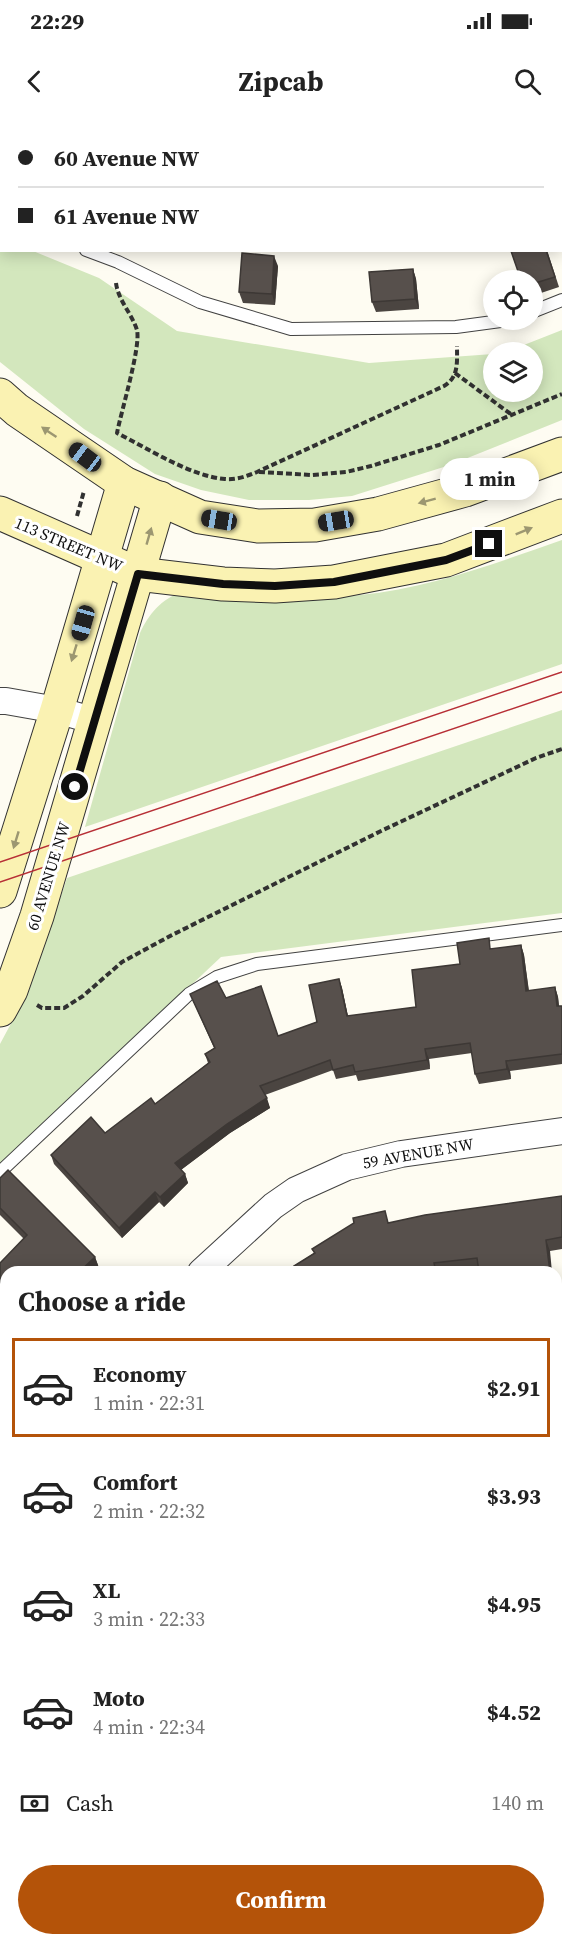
<!DOCTYPE html>
<meta charset="utf-8">
<style>
:root{--surface:#fff;--page:#f2f2f2;--text:#222;--muted:#767676;--line:#e0e0e0;--accent:#b45309}
body{margin:0;font-family:"Source Serif 4",serif;background:var(--page);color:var(--text);height:100vh;display:flex;flex-direction:column;font-size:22px;white-space:nowrap}
*{box-sizing:border-box;margin:0}
p{font-size:20px;color:var(--muted)}
.icon{flex:none;width:33px;height:33px;fill:none;stroke:currentColor;stroke-width:2;stroke-linecap:round;stroke-linejoin:round}
.map{position:relative;flex:1;overflow:hidden}
.panel{position:absolute;left:0px;top:1146px;width:562px;height:680px;display:flex;flex-direction:column;background:var(--surface);border-radius:18px 18px 0 0;box-shadow:0 3px 15px #0003}
.panel>*{flex:none}
.banner{position:absolute;left:0px;top:0px;width:562px;height:132px;box-shadow:0 3px 15px #0003;display:grid;align-content:center;height:132px;padding:0 18px;background:var(--surface)}
.buttons{position:absolute;left:483px;top:150px;display:grid;gap:12px}
.buttons a{display:grid;place-items:center;width:60px;height:60px;border-radius:50%;background:var(--surface);box-shadow:0 3px 15px #0003;font-size:30px}
.end{position:absolute;width:27px;height:27px;margin:-14px;border:8px solid #0f0f0f;background:#fff;box-shadow:0 0 0 3px #fff}
.from{border-radius:50%}
.bubble{position:absolute;height:42px;border-radius:21px;background:var(--surface);box-shadow:0 3px 15px #0003;font-size:20px;font-weight:700;line-height:42px;text-align:center}
.car{position:absolute;width:18px;height:36px;margin:-18px -9px;border-radius:8px;box-shadow:0 0 4px 2px #0007;background:linear-gradient(#222 24%,#8ab4d8 0 40%,#222 0 76%,#8ab4d8 0 86%,#222 0)}
.banner b{display:flex;align-items:center;gap:21px;height:57px;font-size:22px}
.banner b+b{border-top:2px solid var(--line)}
.banner i{width:15px;height:15px;background:var(--text)}
ul{padding:0;list-style:none}
li{display:flex;align-items:center;gap:18px;height:99px;margin:0 12px 9px;padding:0 6px;border:3px solid transparent;border-radius:0px}
li div{flex:1}
li b{display:block;font-size:22px}
li em{font-style:normal;font-weight:700}
li.on{border-color:var(--accent)}
li>.icon{width:54px;height:54px;stroke-width:1.5}
h2{padding:0 18px;font-size:27px;line-height:72px}
.pay{display:flex;align-items:center;gap:15px;height:66px;padding:0 18px;font-size:22px}
.pay p{margin-inline-start:auto}
.cta{display:flex;gap:12px;margin-top:auto;padding:12px 18px}
.cta a{flex:1;height:69px;border-radius:36px;background:var(--accent);color:#fff;font-size:24px;font-weight:700;line-height:69px;text-align:center}
.status{display:flex;justify-content:space-between;align-items:center;height:42px;padding:0 30px;background:var(--surface);direction:ltr}
.status svg{height:16px;fill:currentColor}
header{display:flex;justify-content:space-between;align-items:center;height:78px;padding:0 18px;background:var(--surface);font-size:27px;font-weight:700}
.map>svg:first-child{display:block}
.green{fill:#d3e7bd}
.lines{fill:none;stroke-linecap:round;stroke-linejoin:round}
.lane-casing{stroke:#424242;stroke-width:14}
.street-casing{stroke:#424242;stroke-width:28}
.secondary-casing{stroke:#313131;stroke-width:35}
.path{stroke:#313131;stroke-width:4;stroke-dasharray:6 3;stroke-linecap:butt}
.lane{stroke:#fff;stroke-width:12}
.street{stroke:#fff;stroke-width:26}
.secondary{stroke:#faf2b2;stroke-width:33}
.tram{stroke:#b72f36;stroke-width:1.5}
.wall{fill:#4b4541}
.shaded-wall{fill:#3d3835}
.building{fill:#57504c;stroke:#3d3835;stroke-width:1.5}
.oneway{fill:#9c9771}
.route{stroke:#0f0f0f;stroke-width:8}
.labels{text-anchor:middle;stroke-width:6;stroke-linejoin:round;paint-order:stroke}
.street-label{font-size:16px;fill:#0f0f0f;stroke:#fff}
</style>
<div class="status"><b>22:29</b><svg viewBox="0 0 49 12"><path d="M0 12V9h3v3zM5 12V6h3v6zM10 12V3h3v9zM15 12V0h3v12zM26 1h20v11H26zM47 4h2v5h-2z"/></svg></div>
<header><svg class="icon" aria-label="back" viewBox="0 0 24 24"><path d="M15 5l-7 7 7 7"/></svg>Zipcab<svg class="icon" aria-label="search" viewBox="0 0 24 24"><circle cx="10" cy="10" r="6"/><path d="M15 15l6 6"/></svg></header>
<div class="map">
<svg width="562" height="1825" viewBox="0 0 562 1825">
<rect width="100%" height="100%" fill="#fefcf2"/>
<g class="green">
<path d="M0,116L1,117L2,130L33,131L99,158L177,211L369,243L493,234L494,272H532V232H506L562,210V300L450,345L352,376L309,380H249L201,370L155,354L84,309L0,242Z"/>
<path d="M562,420V544L85,707L140,513C149,494 161,479 182,472C241,475 301,481 360,475C430,468 496,443 562,420Z"/>
<path d="M562,590V793L221,837L0,1045V924L29,870L67,758Z"/>
</g>
<g class="lines">
<defs>
<g id="lane">
<path d="M161,2L162,0"/>
<path d="M0,97L2,98"/>
<path d="M86,130L118,142L200,182L291,209L456,207L508,200"/>
<path d="M532,192L562,180"/>
<path d="M0,1052L189,874L217,857L257,844L562,805"/>
<path d="M556,1228L562,1227"/>
<path d="M0,1479L6,1485"/>
<path d="M556,1680L562,1675"/>
<path d="M333,1820L339,1825"/>
<path d="M394,1825L401,1820"/>
</g>
<g id="street">
<path d="M0,581H6L57,590L95,601"/>
<path d="M201,1152L273,1086L296,1070L347,1047L401,1034L562,1011"/>
<path d="M556,1434L562,1432"/>
<path d="M94,1825L100,1820"/>
</g>
<g id="secondary">
<path d="M0,275L17,290L124,363L200,397L258,406L315,405L378,394L465,370L562,334"/>
<path d="M0,393L138,454L223,464L275,466L334,462L446,440L562,396"/>
<path d="M0,771L57,590L124,363"/>
<path d="M0,890L11,870L37,796L160,378"/>
<path d="M0,1805L6,1811"/>
</g>
</defs>
<use href="#lane" class="lane-casing"/>
<use href="#street" class="street-casing"/>
<use href="#secondary" class="secondary-casing"/>
<g class="path">
<path d="M116,163C118,180 132,194 137,210C141,227 121,292 117,313C149,329 190,356 225,359C237,360 247,356 257,352L444,266C459,257 457,242 457,226"/>
<path d="M455,253L512,295"/>
<path d="M259,352L312,355L346,352L371,346L439,325L562,274"/>
<path d="M77,396L84,371"/>
<path d="M37,885L42,888H64L83,876L122,842L172,815L381,711L536,638L562,629"/>
</g>
<use href="#lane" class="lane"/>
<use href="#street" class="street"/>
<use href="#secondary" class="secondary"/>
<g class="tram">
<path d="M0,742L562,552"/>
<path d="M0,762L562,572"/>
</g>
</g>
<g class="wall">
<path d="M57,0H130L129,2H60Z"/>
<path d="M547,130L559,167L532,176V160Z"/>
<path d="M278,146L275,185L243,183L239,172Z"/>
<path d="M413,149L416,159L419,189L376,192L372,182Z"/>
<path d="M521,825L524,835L529,871L555,867L558,877L559,886H562V944L510,951L511,959L479,964L475,954L472,933L429,939L430,949L358,961L356,955L336,959L333,950L265,975L270,988L230,1013L181,1050L185,1054L188,1063L164,1087L159,1082L122,1118L54,1044L51,1035L105,1013L155,984L208,943L205,934L214,928L190,874L226,878L278,916L317,902L339,859L342,868L348,896L416,887L460,844L492,829Z"/>
<path d="M0,1058L95,1137L99,1148L94,1152H6V1242L0,1238V1143L24,1119L0,1095Z"/>
<path d="M562,1076V1129L550,1131L478,1149L456,1152H295L296,1151L294,1146L314,1133L312,1129L389,1103Z"/>
<path d="M562,1229V1270L556,1271V1230Z"/>
<path d="M0,1243L6,1249V1315H0Z"/>
<path d="M562,1301V1367L556,1368V1302Z"/>
<path d="M562,1496V1549L556,1551V1498Z"/>
<path d="M0,1501L6,1507V1714L0,1708Z"/>
</g>
<g class="shaded-wall">
<path d="M121,0H130L129,2H120Z"/>
<path d="M274,136L278,146L275,185L272,174Z"/>
<path d="M413,149L416,159L419,189L415,179Z"/>
<path d="M521,825L524,835L530,881L526,871Z"/>
<path d="M339,859L342,868L350,906L347,896Z"/>
<path d="M555,867L558,877L560,896L557,886Z"/>
<path d="M425,929L429,939L430,949L427,940Z"/>
<path d="M506,941L510,951L511,959L507,949Z"/>
<path d="M267,978L270,988L230,1013L178,1052L175,1043L227,1004Z"/>
<path d="M185,1054L188,1063L164,1087L160,1077Z"/>
<path d="M155,1072L159,1082L122,1118L119,1108Z"/>
<path d="M546,1120L550,1131L552,1152H550Z"/>
<path d="M95,1137L99,1148L94,1152H79Z"/>
<path d="M4,1243L6,1249V1288Z"/>
<path d="M6,1436V1449L0,1454V1441Z"/>
<path d="M556,1613L560,1623L556,1626Z"/>
</g>
<g class="building">
<path d="M73,0H121L120,2H76Z"/>
<rect x="561" y="10" width="1" height="50"/>
<path d="M514,130H546L555,157L532,164V160H521L511,131Z"/>
<path d="M242,133L274,136L272,174L239,172Z"/>
<path d="M413,149L415,179L372,182L369,152Z"/>
<path d="M489,818L490,829L521,825L526,871L555,867L557,886H562V934L506,941L507,949L475,954L470,923L425,929L427,940L355,952L353,945L333,950L330,940L260,966L267,978L227,1004L175,1043L185,1054L160,1077L155,1072L119,1108L51,1035L91,997L105,1013L151,978L155,984L210,942L205,934L215,928L190,874L217,861L226,878L261,866L278,916L317,902L309,865L339,859L347,896L416,887L412,850L460,844L457,823Z"/>
<path d="M8,1050L95,1137L79,1152H6V1232L5,1233L0,1230V1143L27,1115L0,1088V1058Z"/>
<path d="M562,1076V1117L546,1120L550,1152H479L477,1138L434,1143L436,1152H295L297,1150L294,1146L315,1133L312,1129L354,1103L353,1098L385,1091L388,1103L425,1095Z"/>
<path d="M562,1229V1259L556,1260V1230Z"/>
<path d="M0,1243H4L6,1304L0,1305Z"/>
<path d="M562,1301V1357H556V1302Z"/>
<path d="M6,1317V1436L0,1441V1321Z"/>
<path d="M562,1496V1538L556,1539V1498Z"/>
<path d="M0,1501L6,1507V1708L0,1701V1550L1,1549L0,1548Z"/>
<path d="M562,1746V1823L560,1825H499L505,1820H556V1749Z"/>
<path d="M180,1820H280L285,1825H237L235,1823L233,1825H174Z"/>
<path d="M404,1820H484L489,1825H398Z"/>
</g>
<defs><path id="oneway-solid" d="M-6-.8H1V-3.2L6.5 0L1 3.2V.8H-6Z" transform="scale(1.5)"/></defs>
<g class="oneway">
<use href="#oneway-solid" transform="translate(49 312) rotate(-146)"/>
<use href="#oneway-solid" transform="translate(427 381) rotate(165)"/>
<use href="#oneway-solid" transform="translate(524 411) rotate(-22)"/>
<use href="#oneway-solid" transform="translate(149 416) rotate(-74)"/>
<use href="#oneway-solid" transform="translate(74 533) rotate(107)"/>
<use href="#oneway-solid" transform="translate(16 720) rotate(107)"/>
</g>
<g class="lines">
<path class="route" d="M75,667L138,454L223,464L275,466L334,462L446,440L489,424"/>
</g>
<g class="labels">
<g class="street-label">
<text transform="translate(69 424) rotate(23)" y="6">113 STREET NW</text>
<text transform="translate(48 756) rotate(-73)" y="6">60 AVENUE NW</text>
<text transform="translate(418 1033) rotate(-10)" y="6">59 AVENUE NW</text>
</g>
</g>
</svg>
<div class="buttons">
<a><svg class="icon" aria-label="locate" viewBox="0 0 24 24"><circle cx="12" cy="12" r="6"/><path d="M12 2v4M12 18v4M2 12h4M18 12h4"/></svg></a>
<a><svg class="icon" aria-label="layers" viewBox="0 0 24 24"><path d="M12 4l9 5-9 5-9-5zM3 14l9 5 9-5"/></svg></a>
</div>
<i class="end from" style="left:75px;top:667px"></i>
<i class="end" style="left:489px;top:424px"></i>
<div class="bubble" style="left:440px;top:338px;width:99px">1 min</div>
<i class="car" style="left:85px;top:337px;rotate:307deg"></i>
<i class="car" style="left:219px;top:400px;rotate:279deg"></i>
<i class="car" style="left:336px;top:401px;rotate:261deg"></i>
<i class="car" style="left:83px;top:503px;rotate:196deg"></i>
<div class="banner">
<b><i class="from"></i>60 Avenue NW</b>
<b><i></i>61 Avenue NW</b>
</div>
<section class="panel">
<h2>Choose a ride</h2>
<ul>
<li class="on"><svg class="icon" aria-label="car" viewBox="0 0 24 24"><path d="M5 17H2v-5l4-1 3-4h7l3 4 3 1v5h-3M9 17h6M6 11h13"/><circle cx="7" cy="17" r="2"/><circle cx="17" cy="17" r="2"/></svg><div><b>Economy</b><p>1 min · 22:31</p></div><em>$2.91</em></li>
<li><svg class="icon" aria-label="car" viewBox="0 0 24 24"><path d="M5 17H2v-5l4-1 3-4h7l3 4 3 1v5h-3M9 17h6M6 11h13"/><circle cx="7" cy="17" r="2"/><circle cx="17" cy="17" r="2"/></svg><div><b>Comfort</b><p>2 min · 22:32</p></div><em>$3.93</em></li>
<li><svg class="icon" aria-label="car" viewBox="0 0 24 24"><path d="M5 17H2v-5l4-1 3-4h7l3 4 3 1v5h-3M9 17h6M6 11h13"/><circle cx="7" cy="17" r="2"/><circle cx="17" cy="17" r="2"/></svg><div><b>XL</b><p>3 min · 22:33</p></div><em>$4.95</em></li>
<li><svg class="icon" aria-label="car" viewBox="0 0 24 24"><path d="M5 17H2v-5l4-1 3-4h7l3 4 3 1v5h-3M9 17h6M6 11h13"/><circle cx="7" cy="17" r="2"/><circle cx="17" cy="17" r="2"/></svg><div><b>Moto</b><p>4 min · 22:34</p></div><em>$4.52</em></li>
</ul>
<div class="pay"><svg class="icon" aria-label="cash" viewBox="0 0 24 24"><path d="M3 7h18v10H3z"/><circle cx="12" cy="12" r="2"/></svg>Cash<p>140 m</p></div>
<div class="cta"><a>Confirm</a></div>
</section>
</div>
